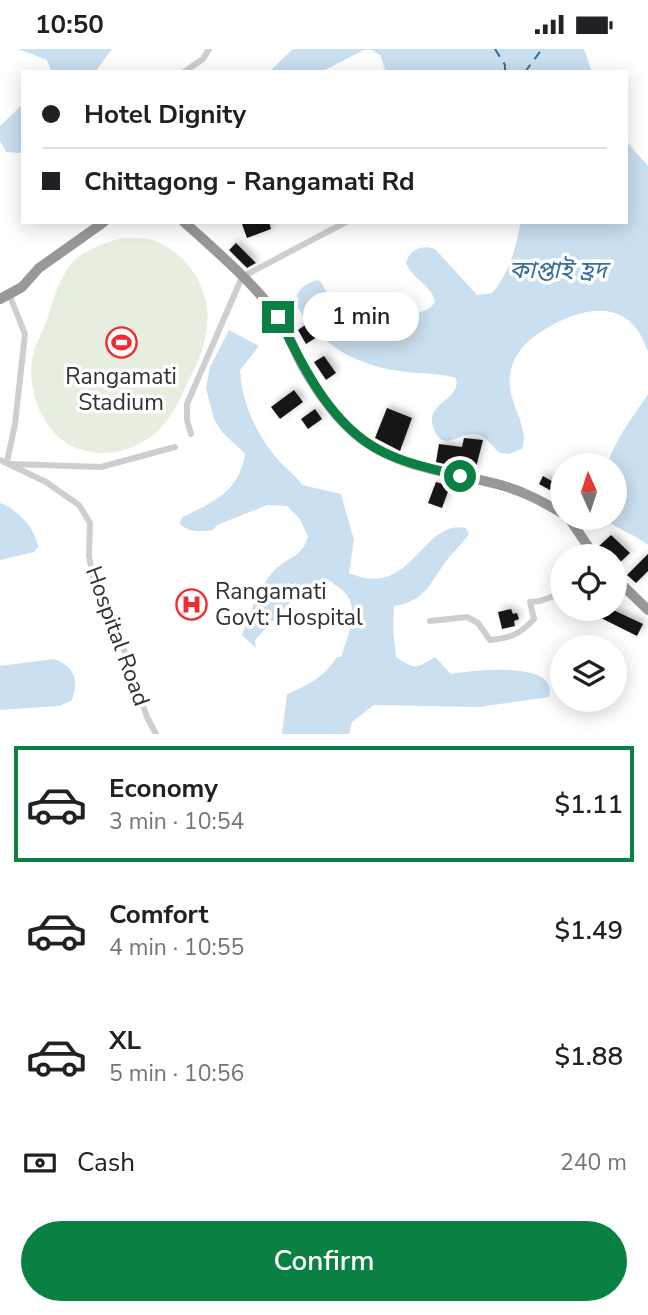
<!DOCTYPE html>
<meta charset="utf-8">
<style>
:root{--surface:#fff;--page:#f2f2f2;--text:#202124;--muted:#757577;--line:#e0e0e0;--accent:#0b8043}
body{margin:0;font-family:"Nunito Sans","Noto Sans Bengali",sans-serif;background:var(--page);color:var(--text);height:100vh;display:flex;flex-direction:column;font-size:26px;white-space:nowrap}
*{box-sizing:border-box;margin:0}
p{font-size:23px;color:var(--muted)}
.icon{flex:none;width:38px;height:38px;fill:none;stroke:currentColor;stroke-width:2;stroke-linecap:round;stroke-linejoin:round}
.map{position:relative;height:685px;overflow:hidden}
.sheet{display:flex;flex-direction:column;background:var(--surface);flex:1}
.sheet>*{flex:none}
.banner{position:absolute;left:21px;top:21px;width:607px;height:154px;border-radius:0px;box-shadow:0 4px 18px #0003;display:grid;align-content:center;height:154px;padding:0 21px;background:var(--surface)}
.needle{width:46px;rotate:357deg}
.controls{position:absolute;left:550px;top:404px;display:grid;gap:14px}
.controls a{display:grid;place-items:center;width:77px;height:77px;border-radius:50%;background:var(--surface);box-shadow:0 4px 18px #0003;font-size:35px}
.end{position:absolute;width:32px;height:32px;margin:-16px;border:9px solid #0b8043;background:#fff;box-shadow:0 0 0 4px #fff}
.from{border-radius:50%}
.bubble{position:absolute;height:49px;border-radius:24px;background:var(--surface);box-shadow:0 4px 18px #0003;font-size:23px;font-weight:600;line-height:49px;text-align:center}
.banner b{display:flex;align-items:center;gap:24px;height:66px;font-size:26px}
.banner b+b{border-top:2px solid var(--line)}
.banner i{width:18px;height:18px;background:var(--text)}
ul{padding:12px 0 0;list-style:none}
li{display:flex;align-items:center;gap:21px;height:116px;margin:0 14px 10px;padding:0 7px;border:4px solid transparent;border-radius:0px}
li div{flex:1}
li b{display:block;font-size:26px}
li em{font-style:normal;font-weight:600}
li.selected{border-color:var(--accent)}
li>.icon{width:63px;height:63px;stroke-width:1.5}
.pay{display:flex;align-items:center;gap:18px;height:77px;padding:0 21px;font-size:26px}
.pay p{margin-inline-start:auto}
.cta{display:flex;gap:14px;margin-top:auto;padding:14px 21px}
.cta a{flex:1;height:80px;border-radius:42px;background:var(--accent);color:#fff;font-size:28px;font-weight:600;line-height:80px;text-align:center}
.status{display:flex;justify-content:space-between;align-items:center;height:49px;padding:0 35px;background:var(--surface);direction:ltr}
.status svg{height:19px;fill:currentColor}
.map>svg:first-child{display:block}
.green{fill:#e6eedf}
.water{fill:#cadfef}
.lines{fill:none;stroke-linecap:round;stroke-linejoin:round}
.ferry{stroke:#396f99;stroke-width:2;stroke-dasharray:9 7;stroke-linecap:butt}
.building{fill:#181818;filter:url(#shadow)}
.street{stroke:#cecece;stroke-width:6}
.highway{stroke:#989898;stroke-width:10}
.route{stroke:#0b8043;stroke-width:9}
.labels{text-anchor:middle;stroke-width:7;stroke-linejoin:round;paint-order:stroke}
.poi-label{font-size:23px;fill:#313131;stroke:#fff}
.street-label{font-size:23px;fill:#313131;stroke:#fff}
.water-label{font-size:24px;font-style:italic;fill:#396f99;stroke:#fff}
</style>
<div class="status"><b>10:50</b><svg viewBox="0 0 49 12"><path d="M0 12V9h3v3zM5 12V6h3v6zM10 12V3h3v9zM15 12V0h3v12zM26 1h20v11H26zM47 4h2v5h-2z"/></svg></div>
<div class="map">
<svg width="648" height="685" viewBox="0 0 648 685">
<defs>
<filter id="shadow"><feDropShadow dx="3" dy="-3" stdDeviation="3.5" flood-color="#0004"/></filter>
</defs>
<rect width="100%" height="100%" fill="#fff"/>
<path class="green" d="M120,189C130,190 143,188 152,191C188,203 212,242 207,279C205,301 194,320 185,339C178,355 166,377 152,387C129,404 98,410 72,397C43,383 27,342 32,311C34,297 42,284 47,271C53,252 59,228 73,213C84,200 105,195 120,189Z"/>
<g class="water">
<path d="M18,0H112L95,23H52L47,11Z"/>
<path d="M293,0H584L592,23H386L380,6L372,1H364L321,23H269Z"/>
<path d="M23,55V102L20,104L6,103L0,92V77Z"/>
<path d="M627,93L648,117V303C633,256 597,254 558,273C538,283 519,296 512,317C501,350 532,376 522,400L509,405L500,404C493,399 488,389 479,386C463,380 442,407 433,378C425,353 462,351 456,329C440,324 424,325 408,323C373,320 336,306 313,279C307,271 297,262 296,252C295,241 308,233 318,231C324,235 325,243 331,248C350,263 420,277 435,253C432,236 412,230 406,214C409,201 423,195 435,200L477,246L492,244C510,223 515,200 521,173H626Z"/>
<path d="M229,281L259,297L240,321C242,356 258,390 283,416C290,423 296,427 302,436L341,445L354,491L349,524C412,552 422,469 466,479L469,484L467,488C460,497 451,505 444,515C428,538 424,552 394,557L393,578L396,608C416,621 415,620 435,608L451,625C470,622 560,610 549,648L479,658L374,656L352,673L349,685H282L287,645C309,636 324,628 337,608H341C347,589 361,559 344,543C340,538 335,537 331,532L305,538L255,591L256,599L242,586C251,563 259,534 278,518C292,506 302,508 308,487L299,469L287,457L267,456L217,476L213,481C201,483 190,484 180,475L181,469C212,453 239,444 245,405L222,383L214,370L206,339L210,318Z"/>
<path d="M648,345V496C635,485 617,481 605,469H614V416H607C615,390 633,368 648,345Z"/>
<path d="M0,454C17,460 36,480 38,498L34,503L0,511Z"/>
<path d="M54,610C75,617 80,634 71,652L59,657L0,661V617Z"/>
</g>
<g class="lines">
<g class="ferry">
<path d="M495,0L505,16V23"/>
<path d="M525,23L542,0"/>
</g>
</g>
<g class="building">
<path d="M246,173H269L271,180L247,189L242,175Z"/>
<path d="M236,194L256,214L254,215L247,219L229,201Z"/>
<path d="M308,274L317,288L306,295L298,281Z"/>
<path d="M324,307L336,324L326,331L314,313Z"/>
<path d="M294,341L303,353L280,370L271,358Z"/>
<path d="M387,359L412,369L400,402L375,389Z"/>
<path d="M315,360L322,370L308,380L301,370Z"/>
<path d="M464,389L483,391L475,422L436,413L439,395L462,398Z"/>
<path d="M543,427L562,438V448L539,435Z"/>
<path d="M436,433L450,437L442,459L428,454Z"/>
<path d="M611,486L630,504L614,519V508H605L598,498Z"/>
<path d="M648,505V522L636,534L627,526Z"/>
<path d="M511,560L513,565L517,564L519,570L514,572L515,577L502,580L498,563Z"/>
<path d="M605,560H611L643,575L637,587L601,569Z"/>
</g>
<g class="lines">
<g class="street">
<path d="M184,23L203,10L209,0"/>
<path d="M191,385L187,371V355L242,228L346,173"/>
<path d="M0,411L46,433L79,456L90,474L89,507L95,537L112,566L147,668L156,685"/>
<path d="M7,413L15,375L25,285L9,245"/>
<path d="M12,415L101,418L175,398"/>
<path d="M430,572L467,568L478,574L490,591C511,589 520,585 534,570L530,553L540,552L562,544"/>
</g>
<g class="highway">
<path d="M184,173C213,199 257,237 278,268C289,284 295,304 305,321C319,345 340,374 363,391C404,421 456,423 504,437C525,443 543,453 562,464"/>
<path d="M0,250L22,238L39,219L104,173"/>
<path d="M569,469L595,508"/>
<path d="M614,528L648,561"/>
</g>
</g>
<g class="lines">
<path class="route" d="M278,268C303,317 331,378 383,403C407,415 434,420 460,427"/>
</g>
<defs>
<symbol id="stadium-ring" viewBox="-11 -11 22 22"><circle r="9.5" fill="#fff" stroke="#ef2c30" stroke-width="1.5"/><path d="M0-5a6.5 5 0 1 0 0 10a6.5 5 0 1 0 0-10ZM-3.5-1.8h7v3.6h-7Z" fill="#ef2c30"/></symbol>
<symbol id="hospital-ring" viewBox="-11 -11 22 22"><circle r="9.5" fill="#fff" stroke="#ef2c30" stroke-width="1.5"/><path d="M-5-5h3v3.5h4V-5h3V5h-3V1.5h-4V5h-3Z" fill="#ef2c30"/></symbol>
</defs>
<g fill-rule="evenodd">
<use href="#stadium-ring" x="104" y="276" width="35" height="35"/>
<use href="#hospital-ring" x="174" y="538" width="35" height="35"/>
</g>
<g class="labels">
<g class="poi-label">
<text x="121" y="335">Rangamati<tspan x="121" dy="26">Stadium</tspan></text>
<text x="215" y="550" text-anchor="start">Rangamati<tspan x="215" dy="26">Govt: Hospital</tspan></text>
</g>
<g class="street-label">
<text transform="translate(118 587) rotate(70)" y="8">Hospital Road</text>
</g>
<g class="water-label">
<text x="558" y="229">কাপ্তাই হ্রদ</text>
</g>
</g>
</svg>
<div class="controls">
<a><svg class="needle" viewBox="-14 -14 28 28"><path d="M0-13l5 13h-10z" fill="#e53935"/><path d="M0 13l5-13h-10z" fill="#757577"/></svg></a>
<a><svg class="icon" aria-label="locate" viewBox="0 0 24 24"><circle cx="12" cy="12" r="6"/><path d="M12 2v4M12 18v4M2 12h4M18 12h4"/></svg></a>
<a><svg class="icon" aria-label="layers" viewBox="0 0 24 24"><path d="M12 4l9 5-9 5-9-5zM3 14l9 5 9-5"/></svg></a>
</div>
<i class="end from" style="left:460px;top:427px"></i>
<i class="end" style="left:278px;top:268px"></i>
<div class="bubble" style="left:303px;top:243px;width:116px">1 min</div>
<div class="banner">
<b><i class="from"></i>Hotel Dignity</b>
<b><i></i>Chittagong - Rangamati Rd</b>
</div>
</div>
<section class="sheet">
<ul>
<li class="selected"><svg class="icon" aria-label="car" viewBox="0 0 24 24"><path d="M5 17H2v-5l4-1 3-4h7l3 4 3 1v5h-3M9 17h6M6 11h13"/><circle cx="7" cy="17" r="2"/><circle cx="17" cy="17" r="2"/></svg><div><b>Economy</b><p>3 min · 10:54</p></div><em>$1.11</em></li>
<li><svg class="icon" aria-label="car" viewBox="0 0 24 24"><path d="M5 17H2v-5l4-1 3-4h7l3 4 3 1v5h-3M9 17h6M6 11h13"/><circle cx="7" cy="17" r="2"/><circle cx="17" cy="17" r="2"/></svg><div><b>Comfort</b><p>4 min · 10:55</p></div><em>$1.49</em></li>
<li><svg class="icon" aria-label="car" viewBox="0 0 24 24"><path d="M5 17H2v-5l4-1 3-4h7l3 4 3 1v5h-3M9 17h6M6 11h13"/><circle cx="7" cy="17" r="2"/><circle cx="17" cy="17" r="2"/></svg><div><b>XL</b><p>5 min · 10:56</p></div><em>$1.88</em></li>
</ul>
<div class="pay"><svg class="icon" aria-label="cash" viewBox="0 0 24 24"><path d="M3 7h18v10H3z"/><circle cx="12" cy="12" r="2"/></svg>Cash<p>240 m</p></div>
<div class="cta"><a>Confirm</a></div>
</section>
